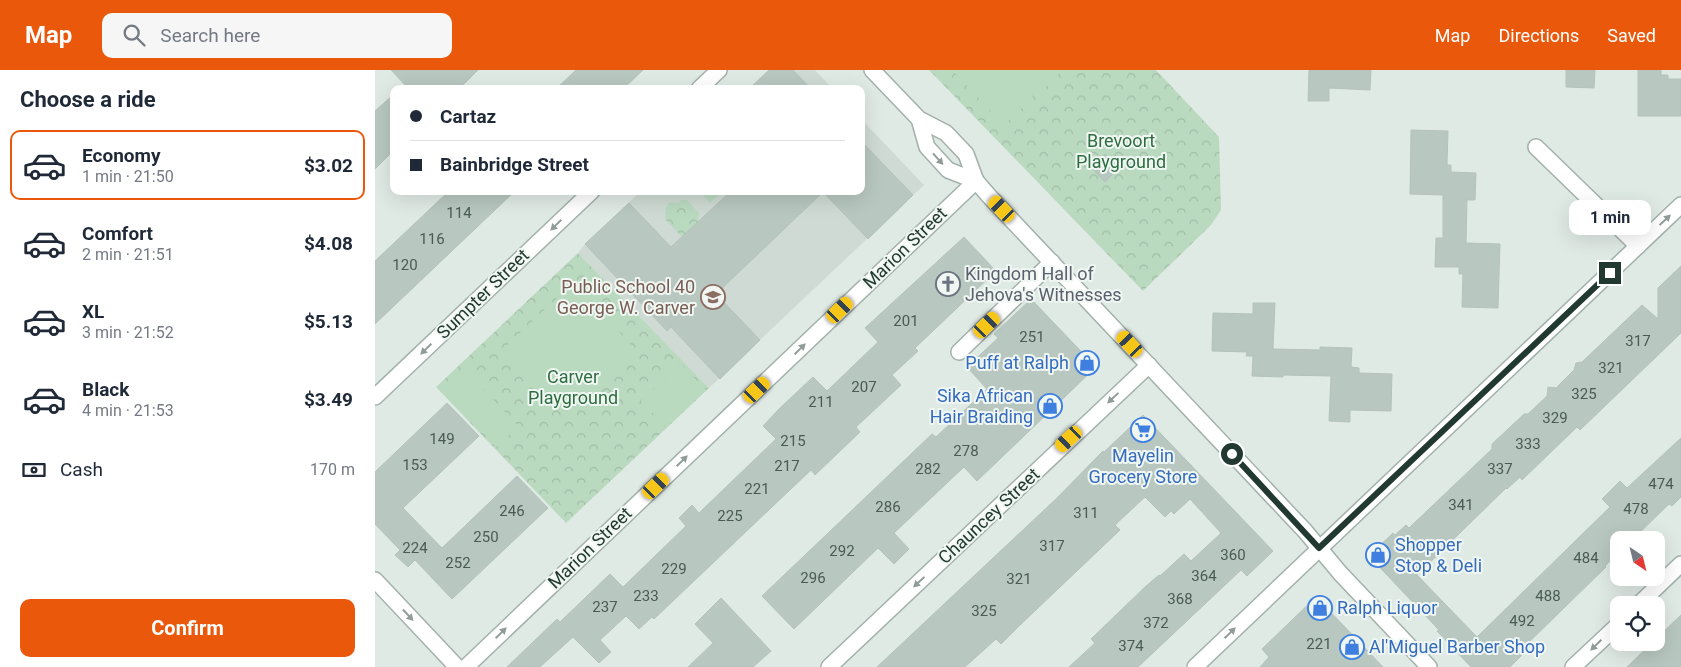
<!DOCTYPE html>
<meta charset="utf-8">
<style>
:root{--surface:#fff;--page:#f6f6f7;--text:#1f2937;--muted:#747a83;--line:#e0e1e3;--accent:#ea580c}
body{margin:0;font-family:Roboto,sans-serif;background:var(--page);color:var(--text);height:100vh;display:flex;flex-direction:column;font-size:19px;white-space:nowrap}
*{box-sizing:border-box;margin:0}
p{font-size:16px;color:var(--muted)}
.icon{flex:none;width:28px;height:28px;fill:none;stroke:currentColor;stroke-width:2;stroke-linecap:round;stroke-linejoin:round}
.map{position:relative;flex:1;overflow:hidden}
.drawer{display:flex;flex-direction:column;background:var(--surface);width:375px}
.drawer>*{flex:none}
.banner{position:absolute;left:15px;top:15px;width:475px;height:110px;border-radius:10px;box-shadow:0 5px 20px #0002;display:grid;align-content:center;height:110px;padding:0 20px;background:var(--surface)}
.needle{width:32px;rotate:145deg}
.tools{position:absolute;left:1235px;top:461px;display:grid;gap:10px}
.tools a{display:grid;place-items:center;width:55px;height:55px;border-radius:10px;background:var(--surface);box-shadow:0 5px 20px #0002;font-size:25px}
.end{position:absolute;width:22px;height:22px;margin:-11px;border:6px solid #223931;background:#fff;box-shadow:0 0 0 2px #fff}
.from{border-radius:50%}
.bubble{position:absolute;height:35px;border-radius:10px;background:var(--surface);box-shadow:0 5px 20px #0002;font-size:16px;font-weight:700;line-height:35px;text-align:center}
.car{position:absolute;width:15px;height:30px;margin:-15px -8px;border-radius:6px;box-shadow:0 0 4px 1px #0007;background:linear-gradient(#f5c518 24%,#345 0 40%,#f5c518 0 76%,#345 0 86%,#f5c518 0)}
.banner b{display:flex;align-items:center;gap:18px;height:48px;font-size:19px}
.banner b+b{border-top:1px solid var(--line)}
.banner i{width:12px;height:12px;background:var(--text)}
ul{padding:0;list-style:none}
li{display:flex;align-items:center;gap:15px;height:70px;margin:0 10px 8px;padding:0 10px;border:2px solid transparent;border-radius:10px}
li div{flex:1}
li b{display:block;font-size:19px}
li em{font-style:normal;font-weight:700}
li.active{border-color:var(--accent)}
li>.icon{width:45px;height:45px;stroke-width:1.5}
h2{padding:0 20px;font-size:22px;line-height:60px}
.pay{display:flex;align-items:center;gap:12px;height:55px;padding:0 20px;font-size:19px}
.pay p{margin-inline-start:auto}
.button{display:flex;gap:10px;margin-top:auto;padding:10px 20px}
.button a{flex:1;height:58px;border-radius:10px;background:var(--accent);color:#fff;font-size:20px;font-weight:700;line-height:58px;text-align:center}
header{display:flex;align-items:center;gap:30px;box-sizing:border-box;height:70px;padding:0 25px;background:var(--accent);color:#fff}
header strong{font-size:24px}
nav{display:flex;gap:28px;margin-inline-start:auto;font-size:18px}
.search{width:350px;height:45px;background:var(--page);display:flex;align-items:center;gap:12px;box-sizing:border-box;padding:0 18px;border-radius:10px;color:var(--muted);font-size:19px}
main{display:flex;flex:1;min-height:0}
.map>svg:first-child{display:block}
.built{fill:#cedad3}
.forest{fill:url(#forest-crowns)}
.garden{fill:#badac0}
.building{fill:#b8c7c0;stroke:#b3c3bb}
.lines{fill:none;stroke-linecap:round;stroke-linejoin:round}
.minor-casing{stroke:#a3b1ab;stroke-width:18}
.minor{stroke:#fff;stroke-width:15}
.oneway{fill:#909c98}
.route{stroke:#223931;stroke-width:6}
.labels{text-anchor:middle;stroke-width:4;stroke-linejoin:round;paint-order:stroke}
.number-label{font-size:15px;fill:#485c55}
.park-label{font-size:18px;fill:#2e6d41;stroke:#f0f7f3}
.street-label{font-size:18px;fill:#223931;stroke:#f0f7f3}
.worship-label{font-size:18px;fill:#5b616d;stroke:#f0f7f3;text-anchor:start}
.education-label{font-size:18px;fill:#785e54;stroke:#f0f7f3;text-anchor:end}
.shop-label{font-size:18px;fill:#366cbe;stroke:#f0f7f3;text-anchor:start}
</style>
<header>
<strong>Map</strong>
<div class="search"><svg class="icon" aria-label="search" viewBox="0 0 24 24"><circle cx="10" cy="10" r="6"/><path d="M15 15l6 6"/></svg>Search here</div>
<nav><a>Map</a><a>Directions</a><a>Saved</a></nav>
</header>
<main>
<section class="drawer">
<h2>Choose a ride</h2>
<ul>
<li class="active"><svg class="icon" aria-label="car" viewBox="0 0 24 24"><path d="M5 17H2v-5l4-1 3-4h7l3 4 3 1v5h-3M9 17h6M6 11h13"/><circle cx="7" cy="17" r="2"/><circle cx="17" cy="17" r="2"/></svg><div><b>Economy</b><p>1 min · 21:50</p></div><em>$3.02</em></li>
<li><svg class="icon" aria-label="car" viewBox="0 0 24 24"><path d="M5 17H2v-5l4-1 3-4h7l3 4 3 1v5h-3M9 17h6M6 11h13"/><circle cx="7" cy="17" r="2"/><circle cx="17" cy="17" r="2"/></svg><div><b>Comfort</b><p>2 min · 21:51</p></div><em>$4.08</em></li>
<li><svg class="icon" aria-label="car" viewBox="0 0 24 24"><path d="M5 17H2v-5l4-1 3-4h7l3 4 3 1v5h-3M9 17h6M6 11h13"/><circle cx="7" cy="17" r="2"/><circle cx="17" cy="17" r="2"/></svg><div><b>XL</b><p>3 min · 21:52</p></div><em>$5.13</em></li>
<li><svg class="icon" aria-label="car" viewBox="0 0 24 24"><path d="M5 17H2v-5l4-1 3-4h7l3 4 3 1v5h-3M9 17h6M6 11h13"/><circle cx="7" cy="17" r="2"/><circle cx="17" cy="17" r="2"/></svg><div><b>Black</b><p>4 min · 21:53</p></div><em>$3.49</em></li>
</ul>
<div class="pay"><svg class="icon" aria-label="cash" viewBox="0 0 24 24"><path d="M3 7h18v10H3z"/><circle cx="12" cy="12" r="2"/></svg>Cash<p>170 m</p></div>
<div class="button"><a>Confirm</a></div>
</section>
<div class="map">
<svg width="1306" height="597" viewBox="0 0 1306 597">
<defs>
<pattern id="forest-crowns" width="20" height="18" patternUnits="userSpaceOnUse" patternTransform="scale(1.25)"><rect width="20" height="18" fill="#badac0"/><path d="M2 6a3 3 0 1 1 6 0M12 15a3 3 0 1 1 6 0" fill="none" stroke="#a0bca5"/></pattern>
</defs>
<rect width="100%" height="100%" fill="#e0eae5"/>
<g class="built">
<path d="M394,0H440L458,19H374Z"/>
<path d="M486,49L549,115L334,318L203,183L210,174L266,121H486Z"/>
</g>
<g class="forest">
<path d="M554,0H781L844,67L846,140L836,155L768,221Z"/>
<path d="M306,130H312L324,143L323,152L307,167L290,149L291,137L295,132L303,133Z"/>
<path d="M203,183L334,318L191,453L61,317Z"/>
</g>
<g class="garden">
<path d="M582,0H632L658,27L629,55L580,3Z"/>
<path d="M644,0H688L665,22Z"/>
<path d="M324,121H348L335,133Z"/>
<path d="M198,213L264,283L227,317L205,326L180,323L163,316L128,279Z"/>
<path d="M306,294L331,320L291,357L266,331Z"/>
<path d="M91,300L143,356L121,377L69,320Z"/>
</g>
<g class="building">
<path d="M16,0H103L84,19H34Z"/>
<path d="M201,0H268L248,19H181Z"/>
<path d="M394,0H418L436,19H374Z"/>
<path d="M934,0H996L995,20L954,18V31H933Z"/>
<path d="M1191,0H1220L1219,18L1191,17Z"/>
<path d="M1263,0H1286V5H1293V9H1306V46H1263Z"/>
<path d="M19,24V80L0,99V41Z"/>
<path d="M1036,60L1073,61L1072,95H1076V102L1101,103L1100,130H1092L1091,173L1125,174L1123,238L1087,237L1088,204H1084V197H1060L1061,168H1068V125L1035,124Z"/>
<path d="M486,71L538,125L493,169L448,122L341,224L385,270L345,309L296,257L292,261L210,174L254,133L296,177L356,121H486Z"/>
<path d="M730,84L744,98L730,112L716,97Z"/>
<path d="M74,121H140L0,254V191Z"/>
<path d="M589,167L621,201L540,278L543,281L517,305L526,315L481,357L485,362L440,405L436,400L279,549L277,547L264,559L251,546L225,570L236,582L224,593L198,567L165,597H132L182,549L185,552L235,504L248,517L311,456L304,448L317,435L324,443L401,369L388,356L404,339L438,307L452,321L503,272L490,258Z"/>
<path d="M1306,196V263L1205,360L1202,357L1147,410L1145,407L1132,419L1131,418L1042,505L1102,567L1235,437L1227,429L1245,411L1252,418L1306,368V427L1297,436L1294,434L1257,470H1244V482L1230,496L1231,497L1148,578L1151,581L1135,597H1096L1062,561L1064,560L994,486L1018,463L1020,465L1031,455L1034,458L1117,379V374L1132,360L1149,344H1153L1172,326L1173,317L1181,318L1199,300L1201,293L1207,292L1267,235L1283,249V218Z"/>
<path d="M656,229L721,297L602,411L589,397L519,463L534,479L519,494L503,478L419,559L387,526L557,364L561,367L612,319L592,297L623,268L619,264Z"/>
<path d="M878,233H900L898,279L945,280V277L977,278L976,297L984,298V303L1017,304L1016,341L975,340V352L954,351L956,306L908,305V307L877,306L878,286H871L872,282L837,281L838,243L878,244Z"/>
<path d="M72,333L104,366L28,438L67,478L142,406L173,438L77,529L40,490L33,497L20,485L25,480L0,454V402Z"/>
<path d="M768,345L898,481L872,506L866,500L763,597H694L720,573L716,569L770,517L784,505L785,506L809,484L816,491L846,463L815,429L799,444L796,441L790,447L770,427L740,455L745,460L643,557L626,574L621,569L590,597H502L682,428L728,381L729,382Z"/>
<path d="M941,527L991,579L1008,597H885L894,587L887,579Z"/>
<path d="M346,528L396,581L378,597H313L338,573L320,554Z"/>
<path d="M1306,545V597H1252L1278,572H1281V569Z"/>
</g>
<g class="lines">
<defs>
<g id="minor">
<path d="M497,0L544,49L571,63L591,84L601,111"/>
<path d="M324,19L344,0"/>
<path d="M544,49L552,77L573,100L601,111L614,126L930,461L965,503L1054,597"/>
<path d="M1161,77L1263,176"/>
<path d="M584,282L677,192"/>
<path d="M0,327L217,121"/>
<path d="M0,510L82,597"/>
<path d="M1263,535L1306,494"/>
<path d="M91,597L601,111"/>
<path d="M454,597L774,295"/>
<path d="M820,597L1306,135"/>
<path d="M1198,597L1244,554"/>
</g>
</defs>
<use href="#minor" class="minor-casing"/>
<use href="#minor" class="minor"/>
</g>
<defs><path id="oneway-solid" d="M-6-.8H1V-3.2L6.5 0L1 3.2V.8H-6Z" transform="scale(1.25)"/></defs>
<g class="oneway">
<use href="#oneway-solid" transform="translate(563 89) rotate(48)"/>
<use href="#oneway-solid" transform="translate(1290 150) rotate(-43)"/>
<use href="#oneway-solid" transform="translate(181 155) rotate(136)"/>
<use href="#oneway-solid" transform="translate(51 279) rotate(136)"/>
<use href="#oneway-solid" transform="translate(425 279) rotate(-44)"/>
<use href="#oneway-solid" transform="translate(738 328) rotate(137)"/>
<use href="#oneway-solid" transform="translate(307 391) rotate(-44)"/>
<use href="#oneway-solid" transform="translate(544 512) rotate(137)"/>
<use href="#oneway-solid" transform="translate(33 545) rotate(47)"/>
<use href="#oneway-solid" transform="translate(126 563) rotate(-44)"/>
<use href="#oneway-solid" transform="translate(855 563) rotate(-44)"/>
<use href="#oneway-solid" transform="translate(1221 575) rotate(136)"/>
</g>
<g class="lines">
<path class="route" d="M857,384L944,478L1235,203"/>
</g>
<defs>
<symbol id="church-ring" viewBox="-11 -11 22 22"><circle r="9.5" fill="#f0f7f3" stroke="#6b7280" stroke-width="1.5"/><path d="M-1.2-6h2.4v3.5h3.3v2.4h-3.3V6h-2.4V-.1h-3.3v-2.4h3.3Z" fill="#6b7280"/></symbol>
<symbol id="school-ring" viewBox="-11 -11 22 22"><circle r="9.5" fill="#f0f7f3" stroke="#8d6e63" stroke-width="1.5"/><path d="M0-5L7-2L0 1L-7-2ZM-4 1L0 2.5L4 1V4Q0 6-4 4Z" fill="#8d6e63"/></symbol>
<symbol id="shop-ring" viewBox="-11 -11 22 22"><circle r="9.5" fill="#f0f7f3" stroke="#3f7fe0" stroke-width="1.5"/><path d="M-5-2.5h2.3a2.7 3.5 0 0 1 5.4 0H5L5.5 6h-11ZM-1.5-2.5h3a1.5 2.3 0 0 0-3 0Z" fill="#3f7fe0"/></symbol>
<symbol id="supermarket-ring" viewBox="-11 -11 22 22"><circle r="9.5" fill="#f0f7f3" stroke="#3f7fe0" stroke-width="1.5"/><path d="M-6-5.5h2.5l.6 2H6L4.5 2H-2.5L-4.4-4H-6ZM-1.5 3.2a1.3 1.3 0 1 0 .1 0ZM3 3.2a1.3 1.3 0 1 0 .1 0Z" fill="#3f7fe0"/></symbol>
</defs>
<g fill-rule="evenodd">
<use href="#church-ring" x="559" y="200" width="28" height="28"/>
<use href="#school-ring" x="324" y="213" width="28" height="28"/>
<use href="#shop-ring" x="698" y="279" width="28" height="28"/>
<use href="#shop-ring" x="661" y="322" width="28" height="28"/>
<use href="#supermarket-ring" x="754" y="346" width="28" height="28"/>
<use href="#shop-ring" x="989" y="471" width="28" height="28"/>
<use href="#shop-ring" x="931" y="524" width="28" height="28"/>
<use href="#shop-ring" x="963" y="563" width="28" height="28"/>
</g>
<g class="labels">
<g class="number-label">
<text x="84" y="148">114</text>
<text x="57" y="174">116</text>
<text x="30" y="200">120</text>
<text x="531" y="256">201</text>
<text x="657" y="272">251</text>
<text x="1263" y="276">317</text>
<text x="1236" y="303">321</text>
<text x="489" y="322">207</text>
<text x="1209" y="329">325</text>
<text x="446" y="337">211</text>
<text x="1180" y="353">329</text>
<text x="67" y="374">149</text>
<text x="418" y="376">215</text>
<text x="1153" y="379">333</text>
<text x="591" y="386">278</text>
<text x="40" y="400">153</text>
<text x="412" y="401">217</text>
<text x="553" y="404">282</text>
<text x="1125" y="404">337</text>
<text x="1286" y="419">474</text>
<text x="382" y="424">221</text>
<text x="1086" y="440">341</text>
<text x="513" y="442">286</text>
<text x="1261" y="444">478</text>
<text x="137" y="446">246</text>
<text x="711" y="448">311</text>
<text x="355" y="451">225</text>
<text x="111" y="472">250</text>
<text x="677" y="481">317</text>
<text x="40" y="483">224</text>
<text x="467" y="486">292</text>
<text x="858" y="490">360</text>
<text x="1211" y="493">484</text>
<text x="83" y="498">252</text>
<text x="299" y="504">229</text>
<text x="829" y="511">364</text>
<text x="438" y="513">296</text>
<text x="644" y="514">321</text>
<text x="271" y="531">233</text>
<text x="1173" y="531">488</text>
<text x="805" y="534">368</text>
<text x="230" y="542">237</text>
<text x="609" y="546">325</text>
<text x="1147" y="556">492</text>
<text x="781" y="558">372</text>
<text x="944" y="579">221</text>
<text x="756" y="581">374</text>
</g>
<g class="park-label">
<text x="746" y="77">Brevoort<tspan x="746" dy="21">Playground</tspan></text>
<text x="198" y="313">Carver<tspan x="198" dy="21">Playground</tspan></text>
</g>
<g class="street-label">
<text transform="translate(530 178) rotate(-44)" y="6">Marion Street</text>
<text transform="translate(108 224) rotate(-44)" y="6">Sumpter Street</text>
<text transform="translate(614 446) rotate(-43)" y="6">Chauncey Street</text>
<text transform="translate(215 478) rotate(-44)" y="6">Marion Street</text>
</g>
<g class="worship-label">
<text x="590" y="210">Kingdom Hall of<tspan x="590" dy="21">Jehova's Witnesses</tspan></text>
</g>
<g class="education-label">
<text x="320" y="223">Public School 40<tspan x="320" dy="21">George W. Carver</tspan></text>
</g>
<g class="shop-label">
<text x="694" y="299" text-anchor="end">Puff at Ralph</text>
<text x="658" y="332" text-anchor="end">Sika African<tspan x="658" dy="21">Hair Braiding</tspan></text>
<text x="768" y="392" text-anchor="middle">Mayelin<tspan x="768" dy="21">Grocery Store</tspan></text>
<text x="1020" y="481">Shopper<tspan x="1020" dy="21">Stop &amp; Deli</tspan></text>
<text x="962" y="544">Ralph Liquor</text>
<text x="994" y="583">Al'Miguel Barber Shop</text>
</g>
</g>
</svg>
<div class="tools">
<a><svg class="needle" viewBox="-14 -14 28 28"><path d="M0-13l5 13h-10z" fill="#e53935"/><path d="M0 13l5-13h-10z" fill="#747a83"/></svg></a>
<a><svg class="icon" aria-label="locate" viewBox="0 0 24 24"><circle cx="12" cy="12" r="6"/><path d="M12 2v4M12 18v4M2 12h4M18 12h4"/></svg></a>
</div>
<i class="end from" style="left:857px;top:384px"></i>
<i class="end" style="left:1235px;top:203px"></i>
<div class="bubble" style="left:1194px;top:130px;width:82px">1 min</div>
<i class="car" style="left:627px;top:139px;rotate:316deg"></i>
<i class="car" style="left:465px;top:240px;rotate:46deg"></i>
<i class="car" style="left:612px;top:255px;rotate:46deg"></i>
<i class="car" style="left:755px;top:274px;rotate:317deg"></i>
<i class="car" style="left:382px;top:320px;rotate:46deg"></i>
<i class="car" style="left:694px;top:369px;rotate:227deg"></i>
<i class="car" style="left:281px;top:416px;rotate:46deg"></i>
<div class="banner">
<b><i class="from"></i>Cartaz</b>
<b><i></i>Bainbridge Street</b>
</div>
</div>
</main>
